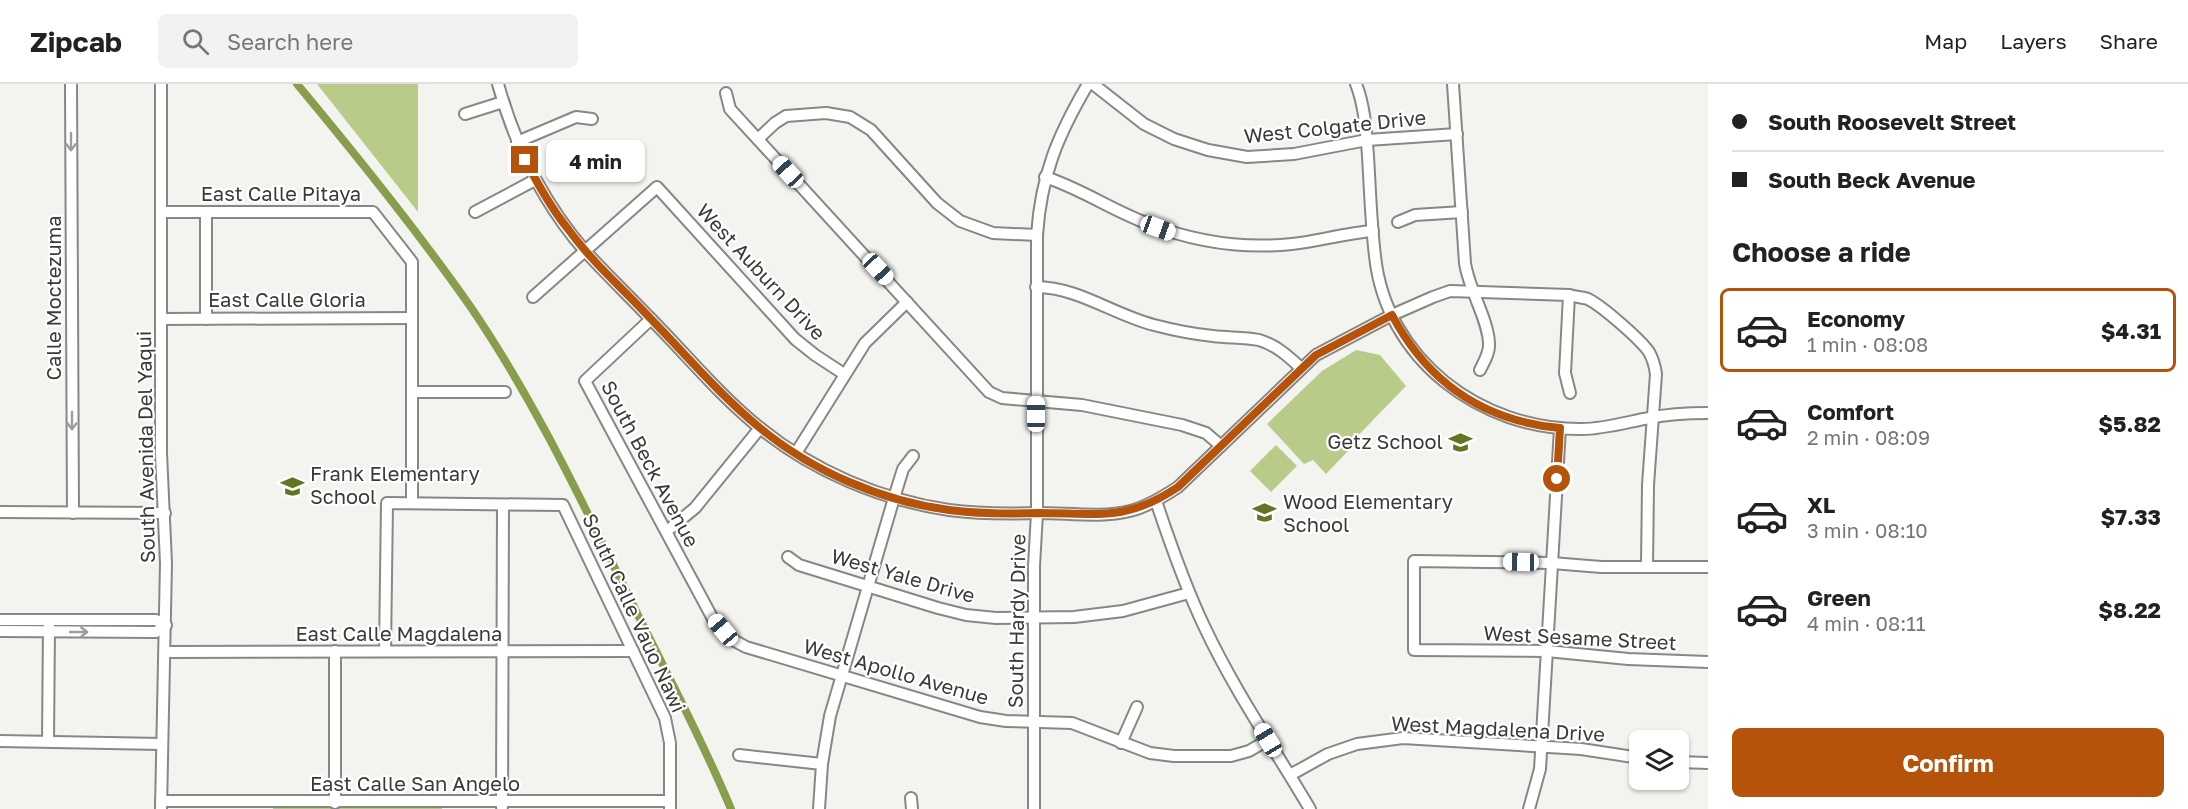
<!DOCTYPE html>
<meta charset="utf-8">
<style>
:root{--surface:#fff;--page:#f2f2f2;--text:#222;--muted:#767676;--line:#e0e0e0;--accent:#b45309}
body{margin:0;font-family:"Golos Text",sans-serif;background:var(--page);color:var(--text);height:100vh;display:flex;flex-direction:column;font-size:22px;white-space:nowrap}
*{box-sizing:border-box;margin:0}
p{font-size:20px;color:var(--muted)}
.icon{flex:none;width:33px;height:33px;fill:none;stroke:currentColor;stroke-width:2;stroke-linecap:round;stroke-linejoin:round}
.map{position:relative;flex:1;overflow:hidden}
.side{display:flex;flex-direction:column;background:var(--surface);width:480px}
.side>*{flex:none}
.top-card{display:grid;align-content:center;height:132px;padding:0 24px;background:var(--surface)}
.fabs{position:absolute;left:1629px;top:646px;display:grid;gap:12px}
.fabs a{display:grid;place-items:center;width:60px;height:60px;border-radius:9px;background:var(--surface);box-shadow:0 2px 4px #0004;font-size:30px}
.end{position:absolute;width:27px;height:27px;margin:-14px;border:8px solid #b45309;background:#fff;box-shadow:0 0 0 3px #fff}
.from{border-radius:50%}
.bubble{position:absolute;height:42px;border-radius:9px;background:var(--surface);box-shadow:0 2px 4px #0004;font-size:20px;font-weight:700;line-height:42px;text-align:center}
.car{position:absolute;width:18px;height:36px;margin:-18px -9px;border-radius:8px;box-shadow:0 0 4px 2px #0007;background:linear-gradient(#fff 24%,#345 0 40%,#fff 0 76%,#345 0 86%,#fff 0)}
.top-card b{display:flex;align-items:center;gap:21px;height:57px;font-size:22px}
.top-card b+b{border-top:2px solid var(--line)}
.top-card i{width:15px;height:15px;background:var(--text)}
ul{padding:0;list-style:none}
li{display:flex;align-items:center;gap:18px;height:84px;margin:0 12px 9px;padding:0 12px;border:3px solid transparent;border-radius:9px}
li div{flex:1}
li b{display:block;font-size:22px}
li em{font-style:normal;font-weight:700}
li.current{border-color:var(--accent)}
li>.icon{width:54px;height:54px;stroke-width:1.5}
h2{padding:0 24px;font-size:27px;line-height:72px}
.primary-button{display:flex;gap:12px;margin-top:auto;padding:12px 24px}
.primary-button a{flex:1;height:69px;border-radius:9px;background:var(--accent);color:#fff;font-size:24px;font-weight:700;line-height:69px;text-align:center}
header{display:flex;align-items:center;gap:36px;box-sizing:border-box;height:84px;padding:0 30px;background:var(--surface);border-bottom:2px solid var(--line)}
header strong{font-size:28px}
nav{display:flex;gap:33px;margin-inline-start:auto;font-size:21px}
.search{width:420px;height:54px;background:var(--page);display:flex;align-items:center;gap:15px;box-sizing:border-box;padding:0 21px;border-radius:9px;color:var(--muted);font-size:22px}
main{display:flex;flex:1;min-height:0}
.map>svg:first-child{display:block}
.green{fill:#b9cb89}
.lines{fill:none;stroke-linecap:round;stroke-linejoin:round}
.canal{stroke:#899e4d;stroke-width:8}
.minor-casing{stroke:#878885;stroke-width:14}
.minor{stroke:#fff;stroke-width:10}
.oneway{stroke:#9c9d9c}
.route{stroke:#b45309;stroke-width:8}
.labels{text-anchor:middle;stroke-width:4.5;stroke-linejoin:round;paint-order:stroke}
.street-label{font-size:20px;fill:#3a3b39;stroke:#fff}
.poi-label{font-size:20px;fill:#3a3b39;stroke:#fff;text-anchor:start}
</style>
<header>
<strong>Zipcab</strong>
<div class="search"><svg class="icon" aria-label="search" viewBox="0 0 24 24"><circle cx="10" cy="10" r="6"/><path d="M15 15l6 6"/></svg>Search here</div>
<nav><a>Map</a><a>Layers</a><a>Share</a></nav>
</header>
<main>
<div class="map">
<svg width="1708" height="725" viewBox="0 0 1708 725">
<rect width="100%" height="100%" fill="#f3f4f0"/>
<g class="green">
<path d="M317,0H418V128Z"/>
<path d="M1356,266L1380,271L1406,302L1348,362V367L1326,390L1313,376L1304,380L1267,340L1322,287Z"/>
<path d="M1276,361L1297,382L1271,408L1250,387Z"/>
<rect x="273" y="719" width="169" height="6"/>
</g>
<g class="lines">
<path class="canal" d="M297,0C357,72 416,145 470,222C535,317 582,418 633,521C666,588 702,655 731,725"/>
<defs>
<g id="minor">
<path d="M71,0L73,429"/>
<path d="M161,0V369L166,479L161,725"/>
<path d="M498,0C515,61 543,119 585,167C605,189 627,210 648,232C685,269 719,311 760,344C813,387 881,416 949,426C979,430 1009,430 1039,429C1069,429 1101,434 1130,427C1147,423 1163,413 1178,403L1316,271L1392,231L1433,213L1450,207L1569,211C1575,213 1582,213 1588,215C1602,222 1640,255 1649,268C1653,275 1655,283 1656,290L1648,401L1647,482"/>
<path d="M1093,0L1144,40L1174,55L1208,66L1247,73L1294,70L1367,56L1457,50"/>
<path d="M1356,0C1365,23 1366,48 1368,72C1370,105 1371,139 1375,172C1386,276 1481,346 1582,345C1604,345 1627,338 1649,334C1668,330 1689,329 1708,329"/>
<path d="M1453,0L1465,179C1469,206 1488,235 1489,259C1490,268 1484,278 1480,286"/>
<path d="M726,9L730,25L989,308L1002,314L1082,321L1182,341L1206,349L1221,362"/>
<path d="M465,30L503,18"/>
<path d="M758,55L775,39L786,32L826,29L850,33L871,46L937,119L960,137L993,149L1037,151"/>
<path d="M517,58L576,33L592,35"/>
<path d="M1045,93C1082,105 1113,127 1149,140C1195,158 1243,165 1292,160C1319,157 1346,149 1373,147"/>
<path d="M161,128H373L412,178V419"/>
<path d="M475,128L535,96"/>
<path d="M206,129V235"/>
<path d="M1398,138L1415,131L1462,128"/>
<path d="M1036,203C1078,203 1114,231 1154,241C1173,246 1193,250 1213,252C1228,254 1244,253 1259,256C1276,261 1288,272 1301,284"/>
<path d="M1569,211L1565,289L1570,309"/>
<path d="M533,213L657,103L795,255L815,271L844,290"/>
<path d="M161,235L412,234"/>
<path d="M651,235L585,297L713,535L733,556L746,563L980,633L1006,637L1072,639L1150,669L1174,672H1231L1249,667L1268,656"/>
<path d="M412,308H505"/>
<path d="M796,369L865,259L907,218"/>
<path d="M1156,417C1170,459 1185,502 1204,542C1234,606 1274,664 1310,725"/>
<path d="M0,428L165,429"/>
<path d="M667,447L695,424L760,344"/>
<path d="M788,473L799,481L938,524L966,531L996,534L1074,533L1123,527L1189,509"/>
<path d="M1708,483H1601L1552,479L1414,477V566L1547,567L1628,575L1708,578"/>
<path d="M0,536H156L166,541L156,548L0,547"/>
<path d="M335,567V719"/>
<path d="M385,567L387,419L563,421L665,634L670,659V725"/>
<path d="M165,568L633,567"/>
<path d="M0,657L162,660"/>
<path d="M48,657L49,542"/>
<path d="M1121,659L1137,623"/>
<path d="M739,671L822,680"/>
<path d="M1678,678L1708,679"/>
<path d="M1290,691L1328,670L1357,660L1403,654L1581,665L1640,674"/>
<path d="M911,714L912,725"/>
<path d="M161,717H670"/>
<path d="M502,723L503,421"/>
<path d="M819,725L822,680L830,632L894,414L903,385L913,372"/>
<path d="M1034,725V482L1037,429V151C1041,91 1058,51 1088,0"/>
<path d="M1529,725L1540,685L1560,344"/>
</g>
</defs>
<use href="#minor" class="minor-casing"/>
<use href="#minor" class="minor"/>
</g>
<defs><path id="oneway-shaft" d="M-6 0H5M1.5-3L5.5 0L1.5 3" fill="none" stroke-width="1.6" stroke-linecap="round" stroke-linejoin="round" transform="scale(1.5)"/></defs>
<g class="oneway">
<use href="#oneway-shaft" transform="translate(71 58) rotate(90)"/>
<use href="#oneway-shaft" transform="translate(72 337) rotate(90)"/>
<use href="#oneway-shaft" transform="translate(79 548)"/>
</g>
<g class="lines">
<path class="route" d="M525,76C538,100 551,124 568,145C592,178 623,205 651,235C687,272 720,311 760,344C812,387 881,417 949,426C979,430 1009,430 1039,429C1098,429 1126,438 1178,403L1316,271L1392,231C1428,299 1484,337 1560,344L1557,395"/>
</g>
<defs>
<symbol id="school-bare" viewBox="-9 -9 18 18"><path d="M0-5L7-2L0 1L-7-2ZM-4 1L0 2.5L4 1V4Q0 6-4 4Z" fill="#627523" stroke="#fff" stroke-width="2.5" paint-order="stroke"/></symbol>
</defs>
<g fill-rule="evenodd">
<use href="#school-bare" x="1444" y="342" width="33" height="33"/>
<use href="#school-bare" x="276" y="386" width="33" height="33"/>
<use href="#school-bare" x="1248" y="412" width="33" height="33"/>
</g>
<g class="labels">
<g class="street-label">
<text transform="translate(1335 43) rotate(-6)" y="7">West Colgate Drive</text>
<text x="281" y="117">East Calle Pitaya</text>
<text transform="translate(761 188) rotate(47)" y="7">West Auburn Drive</text>
<text transform="translate(54 214) rotate(-90)" y="7">Calle Moctezuma</text>
<text x="287" y="223">East Calle Gloria</text>
<text transform="translate(146 363) rotate(-91)" y="7">South Avenida Del Yaqui</text>
<text transform="translate(650 380) rotate(62)" y="7">South Beck Avenue</text>
<text transform="translate(903 492) rotate(16)" y="7">West Yale Drive</text>
<text transform="translate(634 529) rotate(65)" y="7">South Calle Vauo Nawi</text>
<text transform="translate(1017 537) rotate(-89)" y="7">South Hardy Drive</text>
<text x="399" y="557">East Calle Magdalena</text>
<text transform="translate(1580 554) rotate(3)" y="7">West Sesame Street</text>
<text transform="translate(896 588) rotate(16)" y="7">West Apollo Avenue</text>
<text transform="translate(1498 645) rotate(3)" y="7">West Magdalena Drive</text>
<text x="415" y="707">East Calle San Angelo</text>
</g>
<g class="poi-label">
<text x="1443" y="365" text-anchor="end">Getz School</text>
<text x="310" y="397">Frank Elementary<tspan x="310" dy="23">School</tspan></text>
<text x="1283" y="425">Wood Elementary<tspan x="1283" dy="23">School</tspan></text>
</g>
</g>
</svg>
<div class="fabs">
<a><svg class="icon" aria-label="layers" viewBox="0 0 24 24"><path d="M12 4l9 5-9 5-9-5zM3 14l9 5 9-5"/></svg></a>
</div>
<i class="end from" style="left:1557px;top:395px"></i>
<i class="end" style="left:525px;top:76px"></i>
<div class="bubble" style="left:546px;top:56px;width:99px">4 min</div>
<i class="car" style="left:788px;top:88px;rotate:317deg"></i>
<i class="car" style="left:1158px;top:144px;rotate:110deg"></i>
<i class="car" style="left:878px;top:185px;rotate:137deg"></i>
<i class="car" style="left:1036px;top:330px;rotate:0deg"></i>
<i class="car" style="left:1521px;top:478px;rotate:271deg"></i>
<i class="car" style="left:723px;top:546px;rotate:320deg"></i>
<i class="car" style="left:1268px;top:656px;rotate:329deg"></i>
</div>
<section class="side">
<div class="top-card">
<b><i class="from"></i>South Roosevelt Street</b>
<b><i></i>South Beck Avenue</b>
</div>
<h2>Choose a ride</h2>
<ul>
<li class="current"><svg class="icon" aria-label="car" viewBox="0 0 24 24"><path d="M5 17H2v-5l4-1 3-4h7l3 4 3 1v5h-3M9 17h6M6 11h13"/><circle cx="7" cy="17" r="2"/><circle cx="17" cy="17" r="2"/></svg><div><b>Economy</b><p>1 min · 08:08</p></div><em>$4.31</em></li>
<li><svg class="icon" aria-label="car" viewBox="0 0 24 24"><path d="M5 17H2v-5l4-1 3-4h7l3 4 3 1v5h-3M9 17h6M6 11h13"/><circle cx="7" cy="17" r="2"/><circle cx="17" cy="17" r="2"/></svg><div><b>Comfort</b><p>2 min · 08:09</p></div><em>$5.82</em></li>
<li><svg class="icon" aria-label="car" viewBox="0 0 24 24"><path d="M5 17H2v-5l4-1 3-4h7l3 4 3 1v5h-3M9 17h6M6 11h13"/><circle cx="7" cy="17" r="2"/><circle cx="17" cy="17" r="2"/></svg><div><b>XL</b><p>3 min · 08:10</p></div><em>$7.33</em></li>
<li><svg class="icon" aria-label="car" viewBox="0 0 24 24"><path d="M5 17H2v-5l4-1 3-4h7l3 4 3 1v5h-3M9 17h6M6 11h13"/><circle cx="7" cy="17" r="2"/><circle cx="17" cy="17" r="2"/></svg><div><b>Green</b><p>4 min · 08:11</p></div><em>$8.22</em></li>
</ul>
<div class="primary-button"><a>Confirm</a></div>
</section>
</main>
